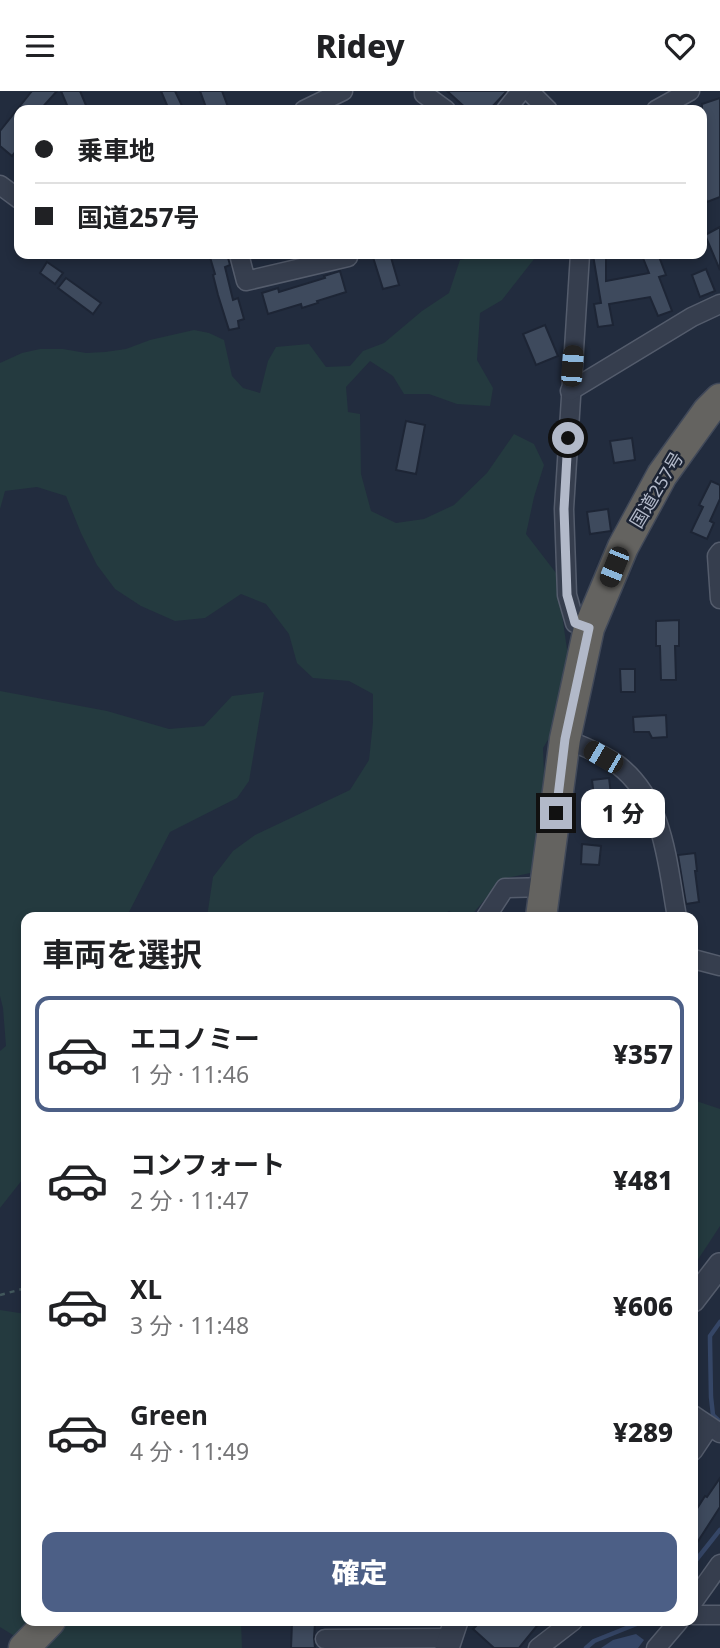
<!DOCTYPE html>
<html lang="ja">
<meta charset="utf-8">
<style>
:root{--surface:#fff;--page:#f6f6f6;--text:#202124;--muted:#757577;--line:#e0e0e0;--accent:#4c5f86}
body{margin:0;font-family:"Noto Sans","Noto Sans JP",sans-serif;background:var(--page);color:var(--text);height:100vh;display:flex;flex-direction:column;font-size:26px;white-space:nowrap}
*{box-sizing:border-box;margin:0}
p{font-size:23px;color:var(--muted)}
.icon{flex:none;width:38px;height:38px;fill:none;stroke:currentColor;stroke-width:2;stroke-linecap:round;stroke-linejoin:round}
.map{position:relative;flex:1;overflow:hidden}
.sheet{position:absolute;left:21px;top:821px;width:677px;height:714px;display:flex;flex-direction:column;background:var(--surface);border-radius:14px;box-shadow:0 4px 10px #0003}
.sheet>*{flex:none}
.top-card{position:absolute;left:14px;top:14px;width:693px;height:154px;border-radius:14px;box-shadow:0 4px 10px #0003;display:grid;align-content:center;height:154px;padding:0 21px;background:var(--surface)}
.end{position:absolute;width:32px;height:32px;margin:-16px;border:9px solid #b2b9c9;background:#111;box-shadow:0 0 0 4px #111}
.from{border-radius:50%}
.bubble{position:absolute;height:49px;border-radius:14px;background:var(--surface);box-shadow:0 4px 10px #0003;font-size:23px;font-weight:800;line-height:49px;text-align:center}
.car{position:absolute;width:21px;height:42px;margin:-21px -10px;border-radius:9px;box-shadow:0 0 5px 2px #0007;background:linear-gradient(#222 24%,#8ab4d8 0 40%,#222 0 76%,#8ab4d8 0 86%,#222 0)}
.top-card b{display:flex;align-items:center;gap:24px;height:66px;font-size:26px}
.top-card b+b{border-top:2px solid var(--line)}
.top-card i{width:18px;height:18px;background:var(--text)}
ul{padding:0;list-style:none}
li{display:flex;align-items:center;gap:21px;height:116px;margin:0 14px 10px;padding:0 7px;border:4px solid transparent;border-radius:14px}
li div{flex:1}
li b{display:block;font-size:26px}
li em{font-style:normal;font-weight:800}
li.on{border-color:var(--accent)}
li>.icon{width:63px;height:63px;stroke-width:1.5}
h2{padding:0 21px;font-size:32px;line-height:84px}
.action{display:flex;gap:14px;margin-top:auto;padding:14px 21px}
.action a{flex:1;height:80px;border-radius:14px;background:var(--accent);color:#fff;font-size:28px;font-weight:800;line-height:80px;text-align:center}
header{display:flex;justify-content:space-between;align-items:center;height:91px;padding:0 21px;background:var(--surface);font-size:32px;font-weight:800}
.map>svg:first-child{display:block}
.green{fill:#243a3f}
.water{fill:#354666}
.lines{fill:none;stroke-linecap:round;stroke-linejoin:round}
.stream{stroke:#354666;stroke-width:4.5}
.building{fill:#3e4a5d;stroke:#1d2535;stroke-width:2}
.minor-casing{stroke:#545c6c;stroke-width:21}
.tertiary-casing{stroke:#545c6c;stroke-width:26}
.trunk-casing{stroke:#414959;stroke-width:33}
.path{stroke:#42575c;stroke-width:2.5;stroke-dasharray:5 5;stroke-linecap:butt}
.minor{stroke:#363e4e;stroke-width:18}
.tertiary{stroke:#363e4e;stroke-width:23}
.trunk{stroke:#646360;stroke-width:30}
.route{stroke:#b2b9c9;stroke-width:9}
.labels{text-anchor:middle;stroke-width:5;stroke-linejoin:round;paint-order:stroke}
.street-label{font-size:18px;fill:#b2b9c9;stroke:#1b2333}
</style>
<header><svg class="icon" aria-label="menu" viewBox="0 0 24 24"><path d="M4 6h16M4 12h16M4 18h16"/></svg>Ridey<svg class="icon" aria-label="heart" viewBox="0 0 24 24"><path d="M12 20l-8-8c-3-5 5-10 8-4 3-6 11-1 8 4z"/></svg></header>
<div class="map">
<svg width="720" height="1557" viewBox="0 0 720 1557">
<rect width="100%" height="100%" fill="#222c3e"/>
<g class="green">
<path d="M488,163H538L502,209L480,222L477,269L493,297L490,315L457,313L429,303H404L393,285L370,270L346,296L348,321L360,323L361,383L371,420L396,432L424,428L454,414L487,382L514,343L534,353L544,374L534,406L526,443L556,482L569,572L564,622L543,657L545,709L535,781L502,788L470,826H462L449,820L440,826H207L213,786L233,760L255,744L350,699L369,669L373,631V603L349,590L313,587L297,572L289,543L266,513L241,503L205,527L175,530L141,515L115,498L97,474L81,442L66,405L37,396L5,400L0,418V272L22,262L40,258H63L86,262L105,261L126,258L150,249L194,239L209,242L224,249L232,285L243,297L260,302L268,270L276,256L309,253L326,276L350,275L363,260L384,252L422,220L449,202L460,169Z"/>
<path d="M0,600L107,620L169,638L204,635L232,605L264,601L249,690L237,707L170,741L129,821V826H26V1084L0,1117V960L6,955L3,917L0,905Z"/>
<path d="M693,1009L720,1018V1135L695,1173L693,1171Z"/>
<path d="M0,1219L26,1223V1530H241L242,1557H34L0,1536Z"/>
</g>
<path class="water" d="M636,1543L644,1549L638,1557H601L613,1549Z"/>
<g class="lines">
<g class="stream">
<path d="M720,1231L710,1245V1250L711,1306L713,1324L720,1331"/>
<path d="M693,1473L720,1439"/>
<path d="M586,1557L594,1550L644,1530"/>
</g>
</g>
<g class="building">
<path d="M32,0H57L40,19H19V56L12,65L0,55V40Z"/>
<path d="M61,0H80L88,19H69Z"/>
<path d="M161,0H175L184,19H169Z"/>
<path d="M200,0H222L228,16L220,19H207Z"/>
<path d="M447,0H507L489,19H468Z"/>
<path d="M720,7V106L707,111L702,97V13Z"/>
<path d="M720,136V179L705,144Z"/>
<path d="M209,163H227L230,174L225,176L233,209L238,207L244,228L238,230L239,237L229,239L218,204L213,184L215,183Z"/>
<path d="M372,163H390L399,194L383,198Z"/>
<path d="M656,163H658L666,184L659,186L672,220L658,225L650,206L609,213L613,234L598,236L594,213L601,212L593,164H606V190L649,182L643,167Z"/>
<path d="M47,171L63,182L55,193L40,182Z"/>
<path d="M706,178L715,200L700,206L692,184Z"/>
<path d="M340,180L346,201L317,210L318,212L302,217L301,213L268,223L262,202L278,197L279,201L325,187L324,185Z"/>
<path d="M66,187L101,212L93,223L58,197Z"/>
<path d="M545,234L558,265L536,274L523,243Z"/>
<path d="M406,330L425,334L416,383L396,379Z"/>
<path d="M632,347L635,369L614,372L610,350Z"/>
<path d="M711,390L720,394V408L710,430L714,432L707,448L691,441L703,416L699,414Z"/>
<path d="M608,418L611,440L590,443L587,421Z"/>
<path d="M679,529V555H675L676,589H661L660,555H656V530Z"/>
<path d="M620,578H635V601H621Z"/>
<path d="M666,624L667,646L652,647L649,641H634L633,626Z"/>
<path d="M609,687L612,712L610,746H593V720L596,721L592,689Z"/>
<path d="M582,753L601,755L599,774L581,773Z"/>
<path d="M695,762L697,780H695L699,811L686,813L678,764Z"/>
<path d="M720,1387V1416L693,1458V1424L705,1405L707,1406Z"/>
<path d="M481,1530H541L519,1557H494L473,1538Z"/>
<path d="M292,1532H315L314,1547L315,1557H291Z"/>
</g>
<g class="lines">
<defs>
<g id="minor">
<path d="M424,0V3L446,19"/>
<path d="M529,0L548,19"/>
<path d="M304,19L343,0"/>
<path d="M506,19L521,0"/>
<path d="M656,19L690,0"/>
<path d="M0,94L19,108"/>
<path d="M239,163L246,190L348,166L347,163"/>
<path d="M580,163L564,418L567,504L575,532L589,537"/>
<path d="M570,300L692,226L720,213"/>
<path d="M720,461L717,465L720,508"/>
<path d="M565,648C583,655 603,663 618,674C665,710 667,773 677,826"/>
<path d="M486,826L505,797L547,796"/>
<path d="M693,868L720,875"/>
<path d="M693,1324L720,1342"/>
<path d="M693,1360L709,1336"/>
<path d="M693,1511L720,1473"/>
<path d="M693,1524H720"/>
<path d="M325,1548L449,1547"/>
<path d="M538,1557L573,1530"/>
<path d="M656,1557L679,1530"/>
</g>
<g id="tertiary">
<path d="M693,1209L720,1174"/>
<path d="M447,1557L456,1530"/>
</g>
<g id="trunk">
<path d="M541,826L565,648L589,537L623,456L662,384L708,320L720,308"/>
<path d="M24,1557L50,1530"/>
</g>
</defs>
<use href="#minor" class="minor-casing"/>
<use href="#tertiary" class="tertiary-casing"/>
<use href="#trunk" class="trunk-casing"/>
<path class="path" d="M0,1204L26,1197"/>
<use href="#minor" class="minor"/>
<use href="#tertiary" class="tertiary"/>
<use href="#trunk" class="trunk"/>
</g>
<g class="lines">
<path class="route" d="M556,722L565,648L589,537L575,532L567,504L564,418L568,347"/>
</g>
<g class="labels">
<g class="street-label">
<text transform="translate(657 399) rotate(-59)" y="6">国道257号</text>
</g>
</g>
</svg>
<i class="end from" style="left:568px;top:347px"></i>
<i class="end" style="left:556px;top:722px"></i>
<div class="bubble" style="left:581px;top:698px;width:84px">1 分</div>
<i class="car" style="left:572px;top:275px;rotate:4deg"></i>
<i class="car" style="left:614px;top:476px;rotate:202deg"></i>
<i class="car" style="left:603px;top:666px;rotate:300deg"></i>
<div class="top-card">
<b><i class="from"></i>乗車地</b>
<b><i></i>国道257号</b>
</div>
<section class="sheet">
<h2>車両を選択</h2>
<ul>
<li class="on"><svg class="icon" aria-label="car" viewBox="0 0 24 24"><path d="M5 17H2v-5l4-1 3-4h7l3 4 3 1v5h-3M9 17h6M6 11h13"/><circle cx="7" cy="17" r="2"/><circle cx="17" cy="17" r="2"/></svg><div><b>エコノミー</b><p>1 分 · 11:46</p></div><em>¥357</em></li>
<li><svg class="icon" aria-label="car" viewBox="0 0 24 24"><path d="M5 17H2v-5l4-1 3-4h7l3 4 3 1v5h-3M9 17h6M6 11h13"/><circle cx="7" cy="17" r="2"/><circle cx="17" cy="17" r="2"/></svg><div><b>コンフォート</b><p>2 分 · 11:47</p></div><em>¥481</em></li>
<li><svg class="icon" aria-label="car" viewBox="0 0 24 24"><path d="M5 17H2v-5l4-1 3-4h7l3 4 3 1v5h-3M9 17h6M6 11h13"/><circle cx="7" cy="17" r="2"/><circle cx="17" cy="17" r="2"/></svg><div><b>XL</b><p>3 分 · 11:48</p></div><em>¥606</em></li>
<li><svg class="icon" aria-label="car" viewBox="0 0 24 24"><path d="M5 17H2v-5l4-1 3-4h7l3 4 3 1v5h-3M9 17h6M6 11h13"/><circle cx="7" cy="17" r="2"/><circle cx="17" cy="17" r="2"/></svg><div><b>Green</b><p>4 分 · 11:49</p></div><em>¥289</em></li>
</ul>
<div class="action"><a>確定</a></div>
</section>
</div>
